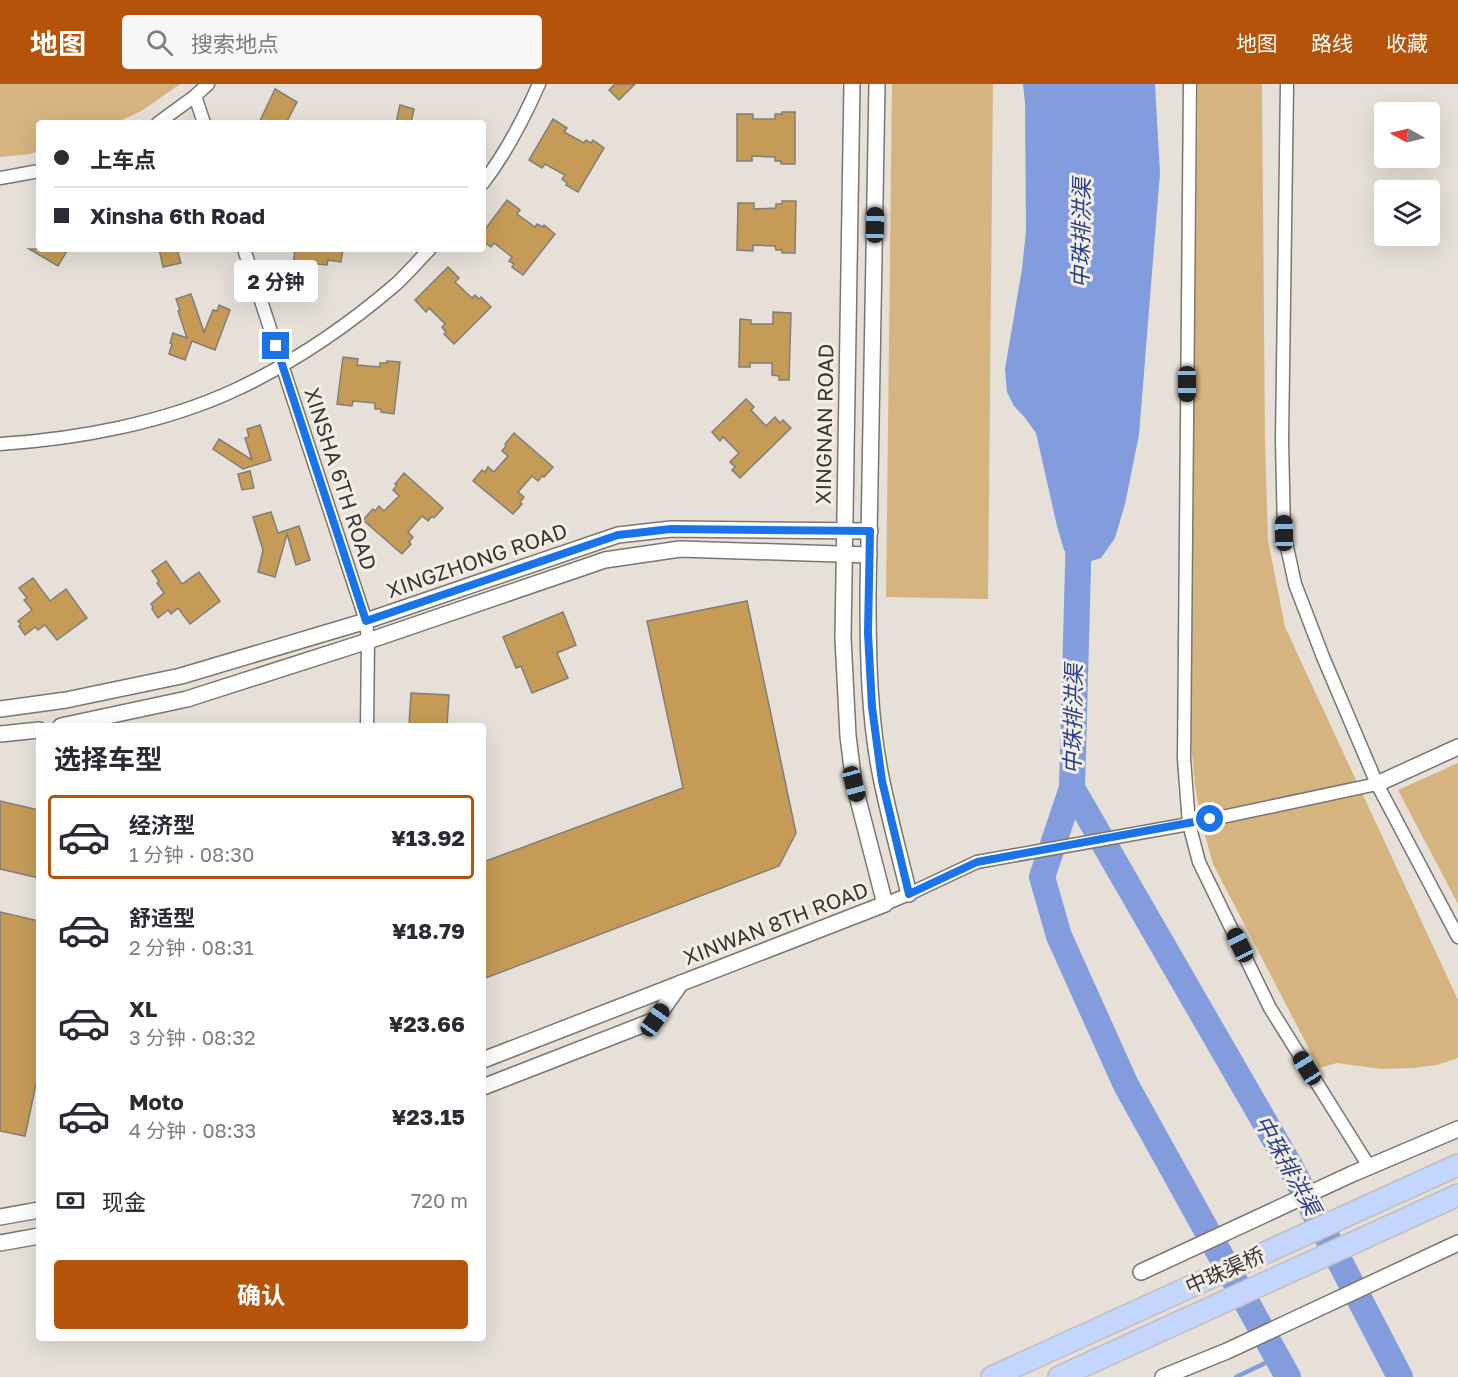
<!DOCTYPE html>
<html lang="zh">
<meta charset="utf-8">
<style>
:root{--surface:#fff;--page:#f7f7f7;--text:#2b2b33;--muted:#7c7c81;--line:#e1e1e2;--accent:#b45309}
body{margin:0;font-family:"Golos Text","Noto Sans SC",sans-serif;background:var(--page);color:var(--text);height:100vh;display:flex;flex-direction:column;font-size:22px;white-space:nowrap}
*{box-sizing:border-box;margin:0}
p{font-size:20px;color:var(--muted)}
.icon{flex:none;width:33px;height:33px;fill:none;stroke:currentColor;stroke-width:2;stroke-linecap:round;stroke-linejoin:round}
.map{position:relative;flex:1;overflow:hidden}
.drawer{position:absolute;left:36px;top:639px;width:450px;height:618px;display:flex;flex-direction:column;background:var(--surface);border-radius:6px;box-shadow:0 6px 24px #0002}
.drawer>*{flex:none}
.guide{position:absolute;left:36px;top:36px;width:450px;height:132px;border-radius:6px;box-shadow:0 6px 24px #0002;display:grid;align-content:center;height:132px;padding:0 18px;background:var(--surface)}
.needle{width:39px;rotate:278deg}
.fabs{position:absolute;left:1374px;top:18px;display:grid;gap:12px}
.fabs a{display:grid;place-items:center;width:66px;height:66px;border-radius:6px;background:var(--surface);box-shadow:0 6px 24px #0002;font-size:30px}
.end{position:absolute;width:27px;height:27px;margin:-14px;border:8px solid #1a73e8;background:#fff;box-shadow:0 0 0 3px #fff}
.from{border-radius:50%}
.bubble{position:absolute;height:42px;border-radius:6px;background:var(--surface);box-shadow:0 6px 24px #0002;font-size:20px;font-weight:700;line-height:42px;text-align:center}
.car{position:absolute;width:18px;height:36px;margin:-18px -9px;border-radius:8px;box-shadow:0 0 4px 2px #0007;background:linear-gradient(#222 24%,#8ab4d8 0 40%,#222 0 76%,#8ab4d8 0 86%,#222 0)}
.guide b{display:flex;align-items:center;gap:21px;height:57px;font-size:22px}
.guide b+b{border-top:2px solid var(--line)}
.guide i{width:15px;height:15px;background:var(--text)}
ul{padding:0;list-style:none}
li{display:flex;align-items:center;gap:18px;height:84px;margin:0 12px 9px;padding:0 6px;border:3px solid transparent;border-radius:6px}
li div{flex:1}
li b{display:block;font-size:22px}
li em{font-style:normal;font-weight:700}
li.on{border-color:var(--accent)}
li>.icon{width:54px;height:54px;stroke-width:1.5}
h2{padding:0 18px;font-size:27px;line-height:72px}
.pay{display:flex;align-items:center;gap:15px;height:66px;padding:0 18px;font-size:22px}
.pay p{margin-inline-start:auto}
.button{display:flex;gap:12px;margin-top:auto;padding:12px 18px}
.button a{flex:1;height:69px;border-radius:6px;background:var(--accent);color:#fff;font-size:24px;font-weight:700;line-height:69px;text-align:center}
header{display:flex;align-items:center;gap:36px;box-sizing:border-box;height:84px;padding:0 30px;background:var(--accent);color:#fff}
header strong{font-size:28px}
nav{display:flex;gap:33px;margin-inline-start:auto;font-size:21px}
.search{width:420px;height:54px;background:var(--page);display:flex;align-items:center;gap:15px;box-sizing:border-box;padding:0 21px;border-radius:6px;color:var(--muted);font-size:22px}
.map>svg:first-child{display:block}
.green{fill:#d6b47f}
.water{fill:#829cdd}
.lines{fill:none;stroke-linecap:round;stroke-linejoin:round}
.stream{stroke:#829cdd;stroke-width:4.5}
.river{stroke:#829cdd;stroke-width:26}
.building{fill:#c59b57;stroke:#827d75;stroke-width:1.5}
.minor-casing{stroke:#7b766f;stroke-width:15}
.tertiary-casing{stroke:#7b766f;stroke-width:18}
.trunk-casing{stroke:#c0bfbe;stroke-width:24}
.minor{stroke:#fff;stroke-width:12}
.tertiary{stroke:#fff;stroke-width:15}
.trunk{stroke:#c4d6fe;stroke-width:21}
.route{stroke:#1a73e8;stroke-width:8}
.labels{text-anchor:middle;stroke-width:6;stroke-linejoin:round;paint-order:stroke}
.street-label{font-size:21px;fill:#393733;stroke:#f3ede5}
.water-label{font-size:22px;font-style:italic;fill:#28418d;stroke:#f3ede5}
</style>
<header>
<strong>地图</strong>
<div class="search"><svg class="icon" aria-label="search" viewBox="0 0 24 24"><circle cx="10" cy="10" r="6"/><path d="M15 15l6 6"/></svg>搜索地点</div>
<nav><a>地图</a><a>路线</a><a>收藏</a></nav>
</header>
<div class="map">
<svg width="1458" height="1293" viewBox="0 0 1458 1293">
<rect width="100%" height="100%" fill="#e6e0d8"/>
<g class="green">
<path d="M0,0H180L143,26L116,39H39V67L30,70L0,73Z"/>
<path d="M892,0H993L988,515L886,513Z"/>
<path d="M1198,0H1262L1265,357L1268,456L1285,543L1458,916V974L1437,981L1413,984L1381,985L1337,979L1319,984L1213,780L1201,737L1195,702L1190,647Z"/>
<path d="M1458,679V820L1398,706Z"/>
</g>
<path class="water" d="M1023,0H1155L1160,89L1139,351L1125,420L1115,454L1101,474L1078,481L1064,466L1057,442L1036,349L1026,335L1014,322L1007,308L1005,285L1022,185L1026,147L1025,19Z"/>
<g class="lines">
<path class="stream" d="M1236,1293L1278,1273"/>
<g class="river">
<path d="M1079,446L1072,704L1290,1082L1400,1293"/>
<path d="M1072,704L1042,793L1059,852L1126,1001L1288,1293"/>
</g>
</g>
<g class="building">
<path d="M615,0H635L619,16L609,6Z"/>
<path d="M275,5L297,18L286,39H259Z"/>
<path d="M400,21L414,25L411,39H396Z"/>
<path d="M782,28H795V80H781V77H775V73L752,72V77H737V30H753V35H775V30H782Z"/>
<path d="M553,35L567,44L564,48L584,59L586,56L591,59L593,56L604,64L578,108L566,101L567,99L562,95L565,91L545,80L542,84L529,76Z"/>
<path d="M507,116L520,126L517,130L535,143L537,140L543,143L544,141L555,150L523,191L512,183L514,180L509,177L512,173L494,159L491,163L483,157V148Z"/>
<path d="M782,117H796L795,169H782V166H776L775,162L753,161V167L737,166L738,119H754V125L776,124V120H782Z"/>
<path d="M29,165H68L58,182Z"/>
<path d="M159,165H177L181,179L163,183Z"/>
<path d="M295,165H343L341,178L328,176L327,181L308,179L307,186L293,184Z"/>
<path d="M448,183L459,194L455,198L472,214L475,211L479,215L481,213L491,223L454,260L444,250L446,248L442,243L445,240L429,224L426,228L415,216Z"/>
<path d="M191,210L204,248L213,226L217,227L219,221L230,226L215,266L192,257L185,276L169,270L172,260L170,259L173,249L187,254L178,227L180,226L176,215Z"/>
<path d="M773,228L791,229L789,296H779V292L772,291V279H750V283H739L740,235L751,236V240H773Z"/>
<path d="M343,273L358,275L357,281L380,283V279H387V277L400,278L394,330L381,328V325H375V319L353,317L352,322L337,320Z"/>
<path d="M746,315L754,323L751,326L766,342L775,333L780,339L783,336L791,344L740,394L732,386L735,383L730,378L739,369L723,353L720,357L712,348Z"/>
<path d="M260,341L271,376L243,385L213,365L219,355L252,376L245,354L249,353L247,345Z"/>
<path d="M514,349L553,383L544,393L542,392L538,397L532,392L518,408L524,413L520,418L522,420L513,430L473,397L482,386L485,388L488,383L494,388L508,372L502,367L506,362L505,360Z"/>
<path d="M250,387L254,404L242,406L238,390Z"/>
<path d="M404,389L443,424L434,434L432,432L428,437L422,432L408,448L413,453L409,458L411,460L402,470L363,436L373,425L375,427L379,422L384,427L399,412L393,406L397,401L395,400Z"/>
<path d="M271,428L278,449L299,442L310,476L296,481L287,450L275,493L258,488L263,466L253,433Z"/>
<path d="M166,477L182,500L199,488L220,517L190,540L178,524L171,530L168,526L158,534L152,525L153,523L151,520L164,509L157,499L159,497L152,487Z"/>
<path d="M33,494L50,517L66,505L87,534L57,556L45,541L38,546L35,543L25,551L19,542L21,540L18,537L32,526L24,516L27,514L19,504Z"/>
<path d="M747,517L796,749L779,782L483,895V778L683,704L647,537Z"/>
<path d="M563,528L576,561L557,569L568,594L532,609L521,582L516,584L503,553Z"/>
<path d="M411,609L449,611L447,642H409Z"/>
<path d="M0,717L39,726V794L0,785Z"/>
<path d="M0,828L39,837V986L25,1052L0,1047Z"/>
</g>
<g class="lines">
<defs>
<g id="minor">
<path d="M1190,0L1184,675L1189,740L1199,778L1270,924L1370,1084"/>
<path d="M1287,0L1282,356L1284,449L1295,500L1323,573L1377,700L1458,853"/>
<path d="M195,12L204,39"/>
<path d="M158,39L195,12L208,0"/>
<path d="M0,94L39,87"/>
<path d="M483,99C506,69 524,34 539,0"/>
<path d="M244,165L366,537L368,557L367,642"/>
<path d="M0,360C78,355 164,339 235,306C293,279 346,243 395,201C407,190 418,177 430,165"/>
<path d="M885,820L909,810L977,778L1189,740L1377,700"/>
</g>
<g id="tertiary">
<path d="M877,0L868,510C868,573 869,637 882,698C890,736 900,773 909,810"/>
<path d="M0,625L66,616L181,592L366,537L618,451L671,445L870,447"/>
<path d="M61,642L187,615L368,557L605,476L680,465L869,471"/>
<path d="M0,650L39,646"/>
<path d="M1377,700L1458,663"/>
<path d="M483,976L885,820L854,700L848,652L843,554L852,0"/>
<path d="M483,1003L655,936L681,899"/>
<path d="M0,1133L39,1126"/>
<path d="M0,1159L39,1152"/>
<path d="M1141,1188L1352,1090L1458,1045"/>
<path d="M1163,1293L1227,1267L1458,1159"/>
</g>
<g id="trunk">
<path d="M992,1293L1458,1081"/>
<path d="M1059,1293L1458,1111"/>
</g>
</defs>
<use href="#minor" class="minor-casing"/>
<use href="#tertiary" class="tertiary-casing"/>
<use href="#trunk" class="trunk-casing"/>
<use href="#minor" class="minor"/>
<use href="#tertiary" class="tertiary"/>
<use href="#trunk" class="trunk"/>
</g>
<g class="lines">
<path class="route" d="M276,262L366,537L618,451L671,445L870,447L868,549L872,623L882,697L909,810L977,778L1210,735"/>
</g>
<g class="labels">
<g class="street-label">
<text transform="translate(825 340) rotate(-89)" y="7">XINGNAN ROAD</text>
<text transform="translate(340 395) rotate(72)" y="7">XINSHA 6TH ROAD</text>
<text transform="translate(477 477) rotate(-19)" y="7">XINGZHONG ROAD</text>
<text transform="translate(776 840) rotate(-21)" y="7">XINWAN 8TH ROAD</text>
<text transform="translate(1225 1187) rotate(-24)" y="7">中珠渠桥</text>
</g>
<g class="water-label">
<text transform="translate(1081 149) rotate(-89)" y="8">中珠排洪渠</text>
<text transform="translate(1073 635) rotate(-89)" y="8">中珠排洪渠</text>
<text transform="translate(1288 1081) rotate(61)" y="8">中珠排洪渠</text>
</g>
</g>
</svg>
<div class="fabs">
<a><svg class="needle" viewBox="-14 -14 28 28"><path d="M0-13l5 13h-10z" fill="#e53935"/><path d="M0 13l5-13h-10z" fill="#7c7c81"/></svg></a>
<a><svg class="icon" aria-label="layers" viewBox="0 0 24 24"><path d="M12 4l9 5-9 5-9-5zM3 14l9 5 9-5"/></svg></a>
</div>
<i class="end from" style="left:1210px;top:735px"></i>
<i class="end" style="left:276px;top:262px"></i>
<div class="bubble" style="left:234px;top:176px;width:84px">2 分钟</div>
<i class="car" style="left:875px;top:141px;rotate:1deg"></i>
<i class="car" style="left:1187px;top:300px;rotate:180deg"></i>
<i class="car" style="left:1284px;top:449px;rotate:359deg"></i>
<i class="car" style="left:854px;top:700px;rotate:165deg"></i>
<i class="car" style="left:1240px;top:861px;rotate:334deg"></i>
<i class="car" style="left:655px;top:936px;rotate:35deg"></i>
<i class="car" style="left:1307px;top:984px;rotate:328deg"></i>
<div class="guide">
<b><i class="from"></i>上车点</b>
<b><i></i>Xinsha 6th Road</b>
</div>
<section class="drawer">
<h2>选择车型</h2>
<ul>
<li class="on"><svg class="icon" aria-label="car" viewBox="0 0 24 24"><path d="M5 17H2v-5l4-1 3-4h7l3 4 3 1v5h-3M9 17h6M6 11h13"/><circle cx="7" cy="17" r="2"/><circle cx="17" cy="17" r="2"/></svg><div><b>经济型</b><p>1 分钟 · 08:30</p></div><em>¥13.92</em></li>
<li><svg class="icon" aria-label="car" viewBox="0 0 24 24"><path d="M5 17H2v-5l4-1 3-4h7l3 4 3 1v5h-3M9 17h6M6 11h13"/><circle cx="7" cy="17" r="2"/><circle cx="17" cy="17" r="2"/></svg><div><b>舒适型</b><p>2 分钟 · 08:31</p></div><em>¥18.79</em></li>
<li><svg class="icon" aria-label="car" viewBox="0 0 24 24"><path d="M5 17H2v-5l4-1 3-4h7l3 4 3 1v5h-3M9 17h6M6 11h13"/><circle cx="7" cy="17" r="2"/><circle cx="17" cy="17" r="2"/></svg><div><b>XL</b><p>3 分钟 · 08:32</p></div><em>¥23.66</em></li>
<li><svg class="icon" aria-label="car" viewBox="0 0 24 24"><path d="M5 17H2v-5l4-1 3-4h7l3 4 3 1v5h-3M9 17h6M6 11h13"/><circle cx="7" cy="17" r="2"/><circle cx="17" cy="17" r="2"/></svg><div><b>Moto</b><p>4 分钟 · 08:33</p></div><em>¥23.15</em></li>
</ul>
<div class="pay"><svg class="icon" aria-label="cash" viewBox="0 0 24 24"><path d="M3 7h18v10H3z"/><circle cx="12" cy="12" r="2"/></svg>现金<p>720 m</p></div>
<div class="button"><a>确认</a></div>
</section>
</div>
